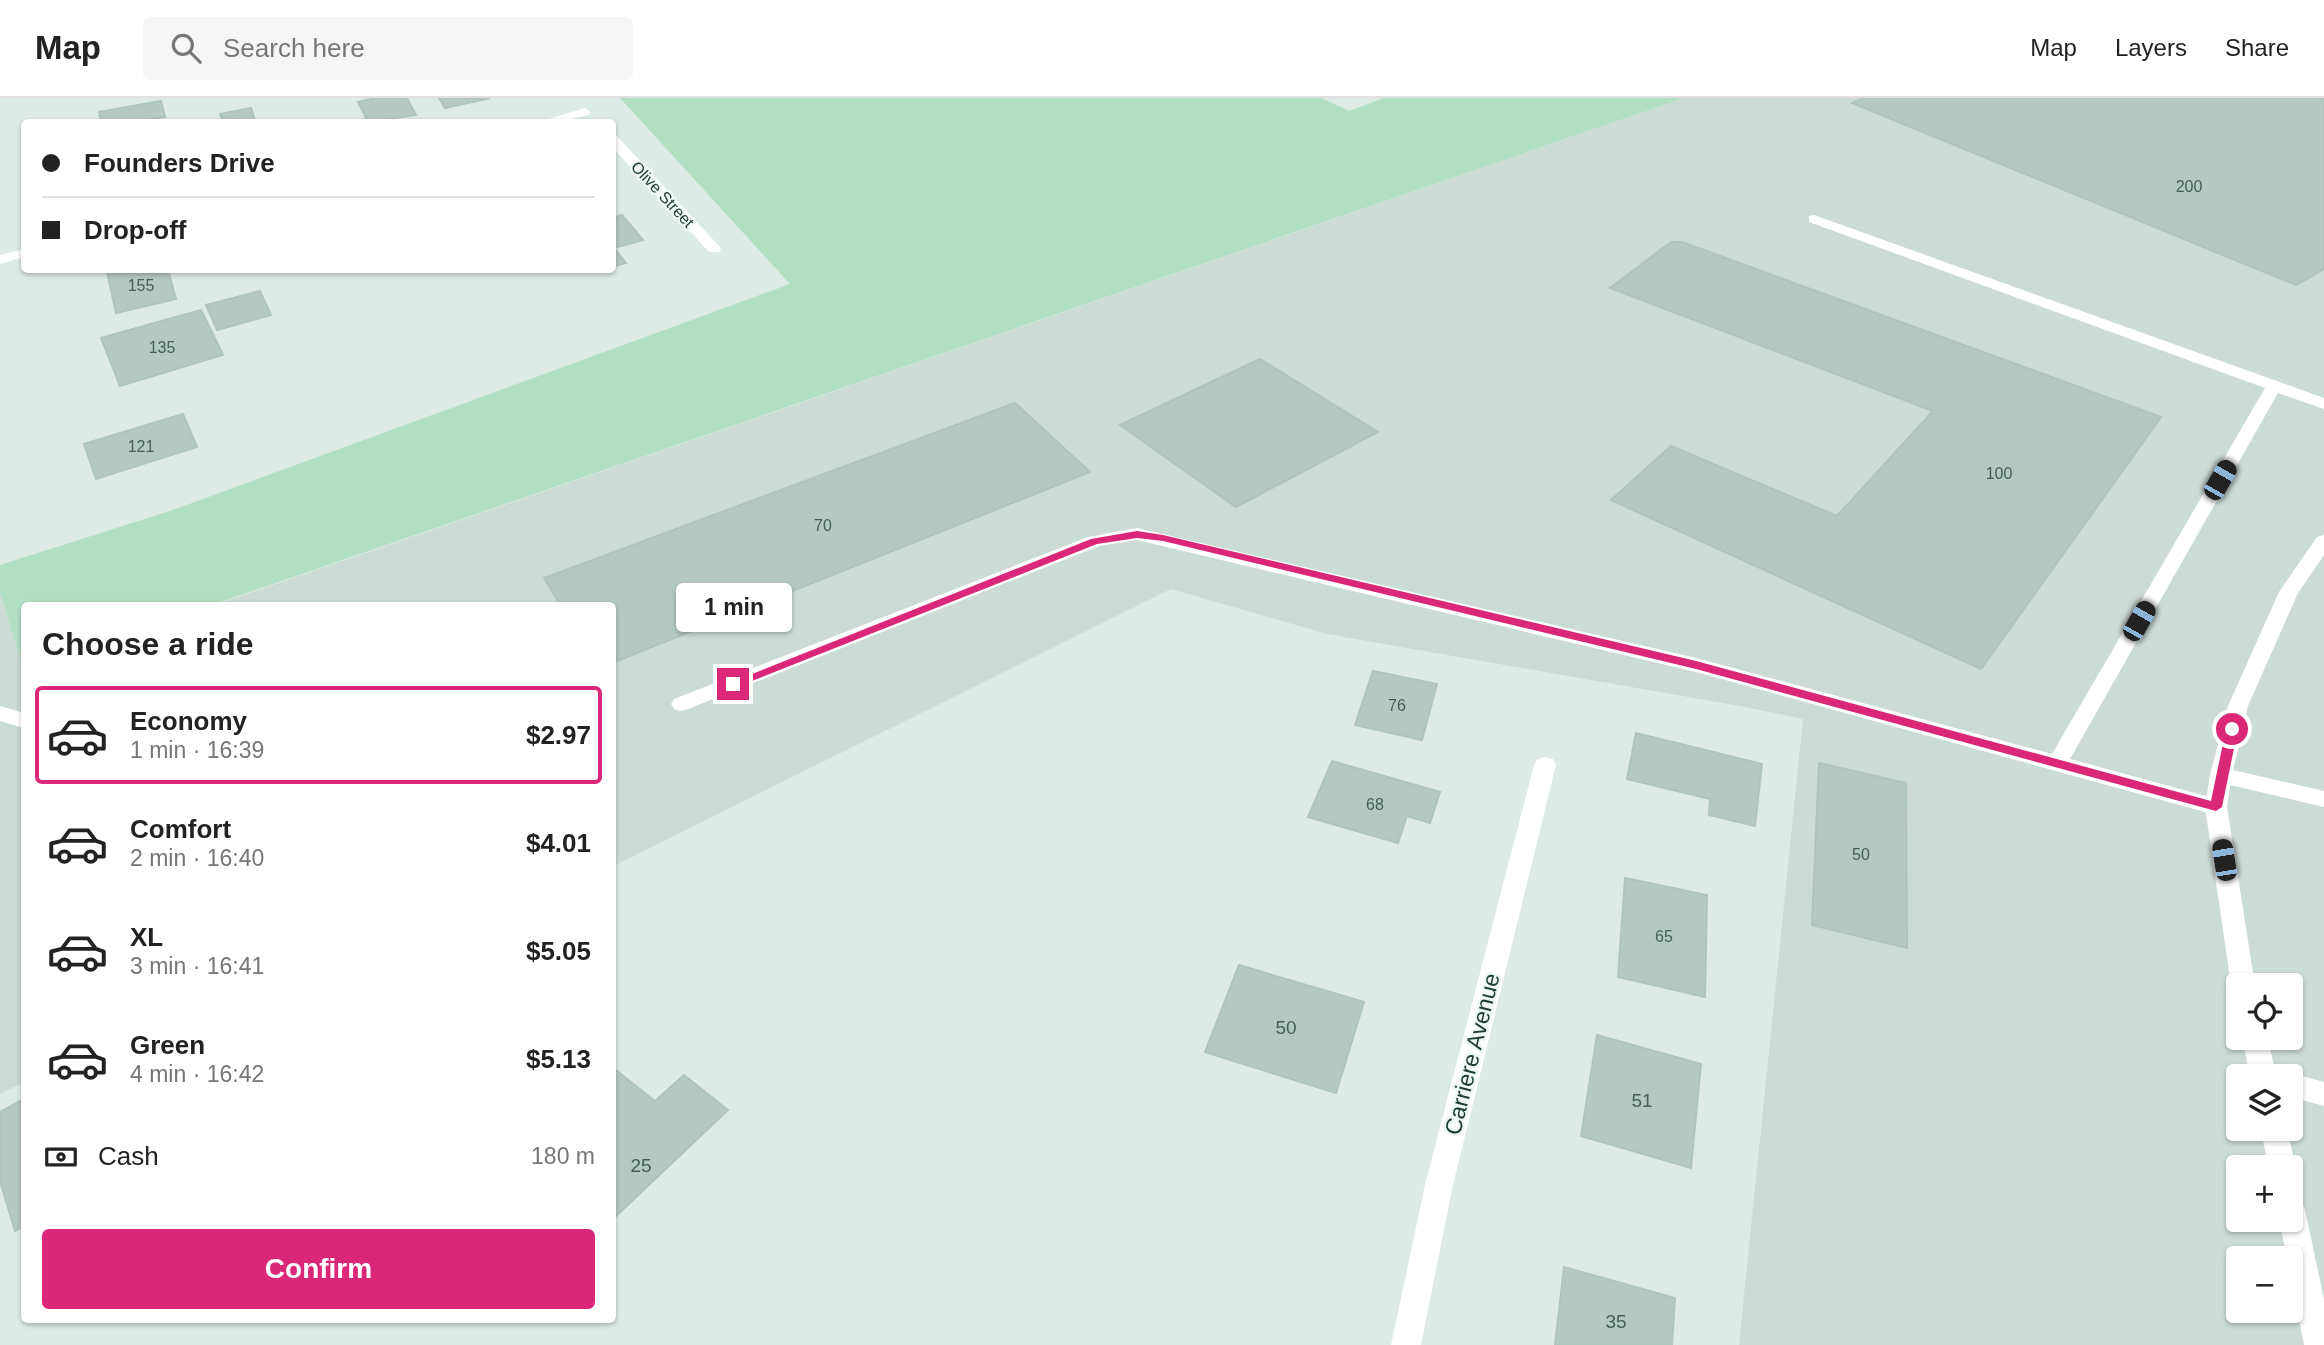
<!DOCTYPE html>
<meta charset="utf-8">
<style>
:root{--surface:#fff;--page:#f6f6f6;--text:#222;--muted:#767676;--line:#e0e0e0;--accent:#db2777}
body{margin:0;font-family:Helvetica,sans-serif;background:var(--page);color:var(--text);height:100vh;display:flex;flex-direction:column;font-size:26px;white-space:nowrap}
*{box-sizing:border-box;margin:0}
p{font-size:23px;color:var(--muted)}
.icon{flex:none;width:38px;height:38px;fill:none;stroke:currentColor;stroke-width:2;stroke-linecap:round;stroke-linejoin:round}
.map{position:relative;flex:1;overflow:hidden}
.sheet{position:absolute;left:21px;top:504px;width:595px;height:721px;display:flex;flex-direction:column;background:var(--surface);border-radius:7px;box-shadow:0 2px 5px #0004}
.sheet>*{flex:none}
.top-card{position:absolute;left:21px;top:21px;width:595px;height:154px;border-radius:7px;box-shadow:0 2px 5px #0004;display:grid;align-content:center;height:154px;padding:0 21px;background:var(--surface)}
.buttons{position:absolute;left:2226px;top:875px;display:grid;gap:14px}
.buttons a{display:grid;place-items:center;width:77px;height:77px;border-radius:7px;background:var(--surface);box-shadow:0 2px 5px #0004;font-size:35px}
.end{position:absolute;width:32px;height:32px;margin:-16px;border:9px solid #db2777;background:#fff;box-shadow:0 0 0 4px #fff}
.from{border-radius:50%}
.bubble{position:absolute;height:49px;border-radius:7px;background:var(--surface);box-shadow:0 2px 5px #0004;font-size:23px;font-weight:700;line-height:49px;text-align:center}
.car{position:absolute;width:21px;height:42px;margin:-21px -10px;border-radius:9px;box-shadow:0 0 5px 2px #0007;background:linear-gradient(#222 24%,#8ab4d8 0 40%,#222 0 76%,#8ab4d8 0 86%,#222 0)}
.top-card b{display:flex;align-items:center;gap:24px;height:66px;font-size:26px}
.top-card b+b{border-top:2px solid var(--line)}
.top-card i{width:18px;height:18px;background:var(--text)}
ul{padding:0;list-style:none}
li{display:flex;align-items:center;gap:21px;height:98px;margin:0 14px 10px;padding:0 7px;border:4px solid transparent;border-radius:7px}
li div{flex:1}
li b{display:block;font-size:26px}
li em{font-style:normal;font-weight:700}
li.selected{border-color:var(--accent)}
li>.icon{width:63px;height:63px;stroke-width:1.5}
h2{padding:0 21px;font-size:32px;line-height:84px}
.pay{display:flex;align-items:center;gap:18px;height:77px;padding:0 21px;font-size:26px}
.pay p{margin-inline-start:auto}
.cta{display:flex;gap:14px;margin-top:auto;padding:14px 21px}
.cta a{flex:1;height:80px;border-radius:7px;background:var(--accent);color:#fff;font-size:28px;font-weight:700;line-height:80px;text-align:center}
header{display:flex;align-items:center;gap:42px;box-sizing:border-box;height:98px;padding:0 35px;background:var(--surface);border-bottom:2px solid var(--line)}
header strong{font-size:33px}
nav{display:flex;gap:38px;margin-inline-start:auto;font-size:24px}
.search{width:490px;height:63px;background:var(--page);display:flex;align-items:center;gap:18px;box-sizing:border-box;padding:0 24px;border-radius:7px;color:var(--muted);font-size:26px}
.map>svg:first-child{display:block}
.built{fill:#cbdbd5;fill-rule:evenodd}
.green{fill:#b2dfc2}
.building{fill:#b4c9c2;stroke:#aec5bd;stroke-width:2}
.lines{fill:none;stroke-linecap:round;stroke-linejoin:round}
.service{fill:#fff;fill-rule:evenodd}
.minor{fill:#fff;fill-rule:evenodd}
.route{fill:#db2777}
.labels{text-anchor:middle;stroke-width:5;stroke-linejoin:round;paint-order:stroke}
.number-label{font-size:16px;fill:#435f59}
.far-street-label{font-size:16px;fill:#1d3c36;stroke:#edf7f3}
.near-number-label{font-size:19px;fill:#435f59}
.near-street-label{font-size:23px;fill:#1d3c36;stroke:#edf7f3}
</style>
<header>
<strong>Map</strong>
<div class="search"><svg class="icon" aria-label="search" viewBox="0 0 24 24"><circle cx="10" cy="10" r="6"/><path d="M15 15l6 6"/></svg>Search here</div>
<nav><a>Map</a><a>Layers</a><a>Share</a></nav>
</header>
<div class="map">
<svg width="2324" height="1247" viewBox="0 0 2324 1247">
<rect width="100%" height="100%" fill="#dcebe5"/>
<g class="built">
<path d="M1684,0H2324V1247H1739L1803,621L1740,608L1327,536L1171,491L613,768L612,508H212ZM2238,887H2291V940H2238ZM2238,978H2291V1031H2238ZM2238,1069H2291V1122H2238ZM2238,1160H2291V1213H2238Z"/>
<path d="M0,494L24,572V984L0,996Z"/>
</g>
<path class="green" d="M620,0H1321L1349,13L1384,0H1684L212,507L24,508V572L0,494V467L173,412L790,186Z"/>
<g class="building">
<path d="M376,0H407L416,17L368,24L358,4Z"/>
<path d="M439,0H490L445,10Z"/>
<path d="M1864,0H2324V171L2296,187L1852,5Z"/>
<path d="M161,3L165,19L134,24H101L99,14Z"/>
<path d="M251,10L255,22L223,24L220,16Z"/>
<path d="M622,117L643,142L614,150L626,165L612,169V120Z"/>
<path d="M1671,144H1682L2161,319L1981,571L1611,402L1671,348L1837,418L1933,313L1610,190Z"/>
<path d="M117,172H168L176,201L116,215L107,174Z"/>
<path d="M260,193L271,217L217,232L206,207Z"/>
<path d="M201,212L223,257L120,288L101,240Z"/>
<path d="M1260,261L1378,334L1236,409L1120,327Z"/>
<path d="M1015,305L1090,374L612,565V508H561L544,480Z"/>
<path d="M183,316L197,349L96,381L84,346Z"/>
<path d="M1373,573L1437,586L1422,642L1355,627Z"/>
<path d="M1636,635L1762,666L1755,728L1709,717L1710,701L1627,681Z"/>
<path d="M1332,663L1440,694L1430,725L1407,718L1398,745L1308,719Z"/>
<path d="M1819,665L1906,685L1907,850L1812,827Z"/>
<path d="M1625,780L1707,797L1705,899L1618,879Z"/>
<path d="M1239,867L1364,904L1336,995L1205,954Z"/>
<path d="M1597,937L1701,966L1691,1070L1581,1038Z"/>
<path d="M612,969L655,1003L684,977L728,1012L612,1122Z"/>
<path d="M24,1001V1128L15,1133L0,1083V1014Z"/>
<path d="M1564,1169L1675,1200L1672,1247H1555Z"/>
</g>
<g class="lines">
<g class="service">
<path d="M1814,117L2324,300V311L2278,295L2070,661L2224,703L2227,709L2224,715L2216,717L1696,574L1137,442L1099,448L688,611L681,613L674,611L671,606L674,601L1088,439L1137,430L1696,560L2052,656L2265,290L1809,124V118Z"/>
<path d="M2291,975L2324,984V1008L2291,999V978H2283Z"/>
</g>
<g class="minor">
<path d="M585,10L591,14L589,17L557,24H538Z"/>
<path d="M612,37L617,38L719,148L721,151L719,154H709L612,49Z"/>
<path d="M24,151V159L0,166V157Z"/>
<path d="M2324,437V457L2298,495L2248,608L2233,672L2324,693V709L2230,687L2227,709L2255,887H2238V896L2231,887L2205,709L2210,677L2228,608L2279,494L2317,439Z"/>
<path d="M0,608L24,615V630L0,623Z"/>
<path d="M1545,659L1553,661L1556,667L1453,1087L1421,1247H1391L1425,1087L1534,667L1537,661Z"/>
<path d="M2242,940H2268L2276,978H2250Z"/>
<path d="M2261,1031H2287L2296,1069L2292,1078L2291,1069H2268Z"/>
<path d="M2291,1099L2301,1103L2305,1112L2324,1201V1247H2304L2291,1180V1160H2287L2279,1122H2291Z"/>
</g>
</g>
<path class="route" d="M1137,433L1163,437L1696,563L2211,703L2226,631L2232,627L2238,631L2222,709L2216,713L1696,571L1163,443L1137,440L1097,446L737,589H729L727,586L1091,441Z"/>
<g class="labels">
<g class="number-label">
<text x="2189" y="94">200</text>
<text x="141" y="193">155</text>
<text x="162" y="255">135</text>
<text x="141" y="354">121</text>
<text x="1999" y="381">100</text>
<text x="823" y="433">70</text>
<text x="1397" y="613">76</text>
<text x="1375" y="712">68</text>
<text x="1861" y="762">50</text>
<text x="1664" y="844">65</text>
</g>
<g class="far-street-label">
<text transform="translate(663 96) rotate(47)" y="6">Olive Street</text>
</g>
<g class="near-number-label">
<text x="1286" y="936">50</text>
<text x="1642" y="1009">51</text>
<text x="641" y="1074">25</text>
<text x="1616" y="1230">35</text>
</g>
<g class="near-street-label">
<text transform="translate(1472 956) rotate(-76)" y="8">Carriere Avenue</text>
</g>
</g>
</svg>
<div class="buttons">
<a><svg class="icon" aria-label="locate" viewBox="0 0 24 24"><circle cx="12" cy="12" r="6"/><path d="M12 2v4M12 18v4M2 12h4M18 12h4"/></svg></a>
<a><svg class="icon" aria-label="layers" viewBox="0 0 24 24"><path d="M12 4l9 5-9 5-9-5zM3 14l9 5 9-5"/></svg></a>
<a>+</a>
<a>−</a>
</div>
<i class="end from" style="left:2232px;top:631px"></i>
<i class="end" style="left:733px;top:586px"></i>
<div class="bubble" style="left:676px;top:485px;width:116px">1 min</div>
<i class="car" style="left:2220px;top:382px;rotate:30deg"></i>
<i class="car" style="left:2139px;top:523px;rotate:30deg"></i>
<i class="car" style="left:2224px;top:762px;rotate:351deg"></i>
<div class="top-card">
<b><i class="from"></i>Founders Drive</b>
<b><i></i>Drop-off</b>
</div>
<section class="sheet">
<h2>Choose a ride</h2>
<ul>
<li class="selected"><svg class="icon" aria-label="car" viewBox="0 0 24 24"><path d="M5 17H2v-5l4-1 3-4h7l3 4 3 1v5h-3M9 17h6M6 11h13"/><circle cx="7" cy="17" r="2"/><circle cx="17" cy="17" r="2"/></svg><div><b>Economy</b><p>1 min · 16:39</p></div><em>$2.97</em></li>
<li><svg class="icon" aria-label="car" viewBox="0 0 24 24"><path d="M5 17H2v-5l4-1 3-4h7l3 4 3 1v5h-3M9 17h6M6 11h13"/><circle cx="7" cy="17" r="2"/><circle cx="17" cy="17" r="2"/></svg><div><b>Comfort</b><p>2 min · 16:40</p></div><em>$4.01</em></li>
<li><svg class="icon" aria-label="car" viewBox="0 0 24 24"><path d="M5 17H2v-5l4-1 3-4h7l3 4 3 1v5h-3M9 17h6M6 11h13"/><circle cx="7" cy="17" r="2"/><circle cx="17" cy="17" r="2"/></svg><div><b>XL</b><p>3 min · 16:41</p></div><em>$5.05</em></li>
<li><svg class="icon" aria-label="car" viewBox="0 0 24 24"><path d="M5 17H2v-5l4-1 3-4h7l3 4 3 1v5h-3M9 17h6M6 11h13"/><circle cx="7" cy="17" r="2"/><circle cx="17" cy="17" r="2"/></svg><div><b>Green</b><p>4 min · 16:42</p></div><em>$5.13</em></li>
</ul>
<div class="pay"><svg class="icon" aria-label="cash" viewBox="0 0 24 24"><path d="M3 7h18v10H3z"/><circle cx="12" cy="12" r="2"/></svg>Cash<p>180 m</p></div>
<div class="cta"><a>Confirm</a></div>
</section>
</div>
